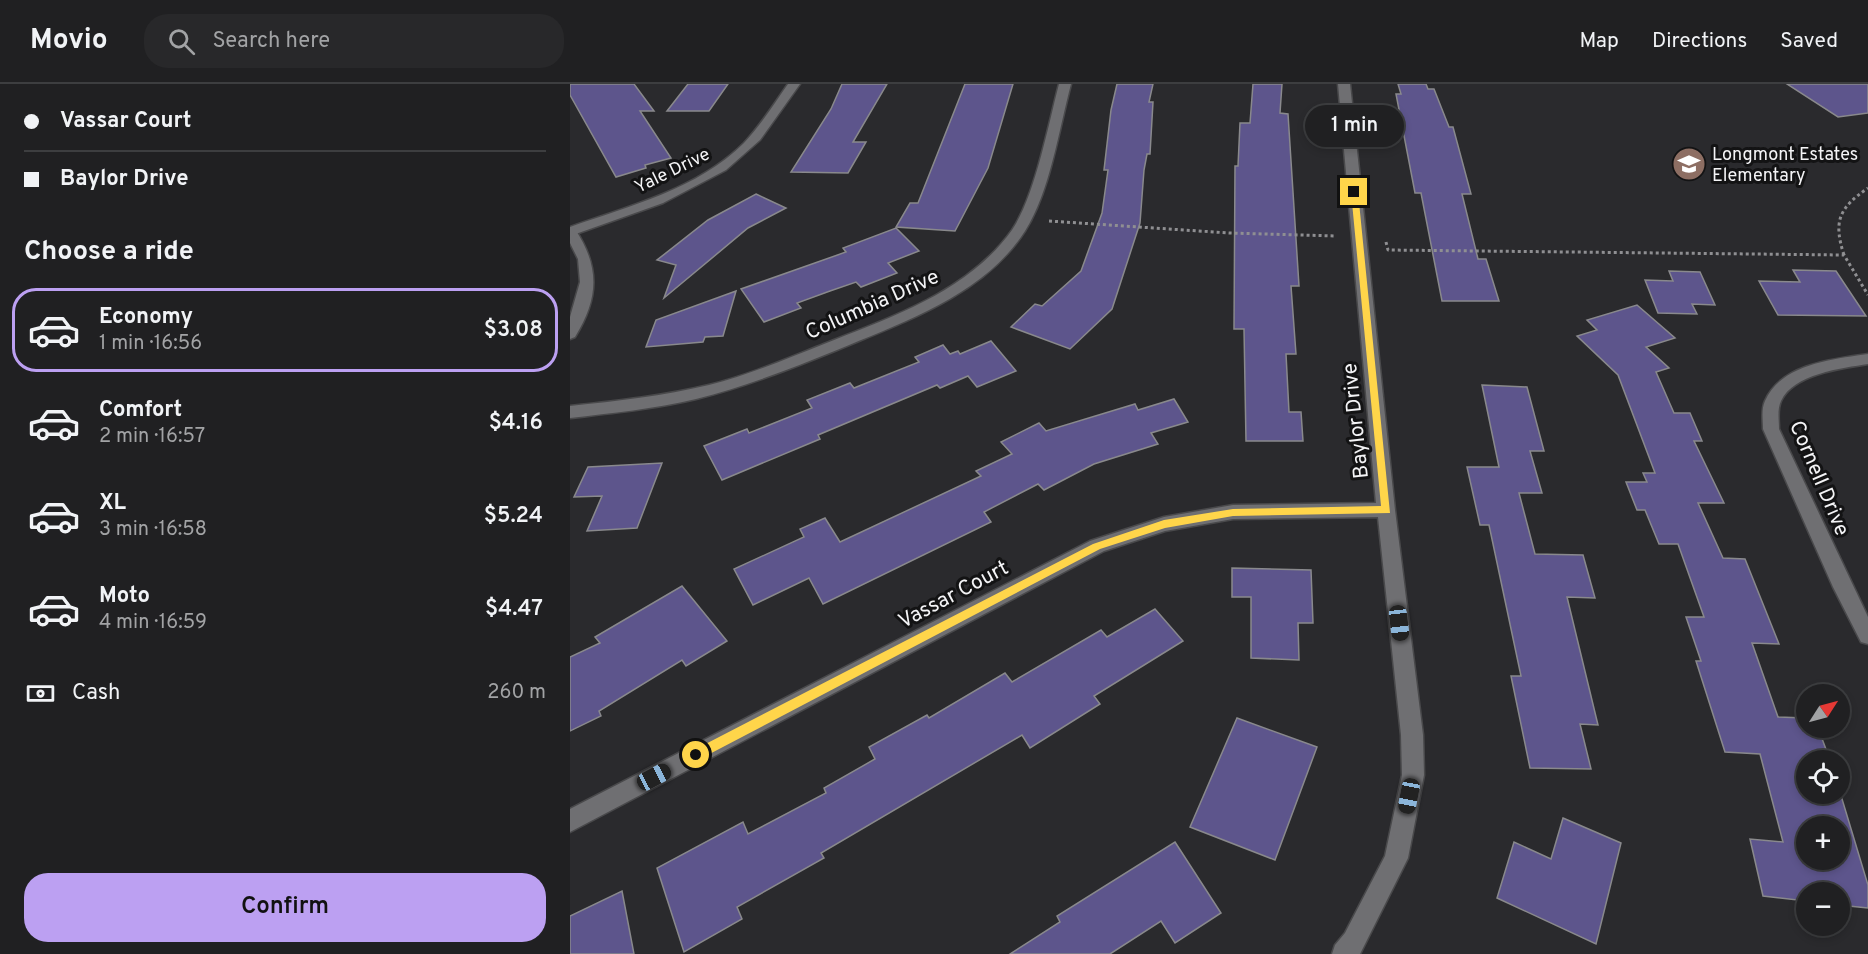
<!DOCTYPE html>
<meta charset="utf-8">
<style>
:root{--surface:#202022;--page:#28282a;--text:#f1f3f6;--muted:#a2a3a5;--line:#3d3e40;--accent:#bca0f2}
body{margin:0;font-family:Overpass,sans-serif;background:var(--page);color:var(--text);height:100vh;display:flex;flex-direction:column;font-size:22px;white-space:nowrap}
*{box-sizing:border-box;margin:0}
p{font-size:20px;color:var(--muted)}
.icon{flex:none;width:33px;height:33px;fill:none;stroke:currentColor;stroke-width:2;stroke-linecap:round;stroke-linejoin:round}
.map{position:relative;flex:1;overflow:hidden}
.details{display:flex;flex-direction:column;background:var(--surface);width:570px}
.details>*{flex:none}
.top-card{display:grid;align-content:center;height:132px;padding:0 24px;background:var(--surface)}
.needle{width:39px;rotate:54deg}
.buttons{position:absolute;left:1226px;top:600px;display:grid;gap:12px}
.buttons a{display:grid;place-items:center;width:54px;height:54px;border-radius:50%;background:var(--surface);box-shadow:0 3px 9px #0003,0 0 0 2px var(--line);font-size:30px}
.end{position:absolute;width:27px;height:27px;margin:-14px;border:8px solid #ffd54a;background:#111;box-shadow:0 0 0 3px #111}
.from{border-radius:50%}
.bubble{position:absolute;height:42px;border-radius:21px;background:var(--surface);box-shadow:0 3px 9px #0003,0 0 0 2px var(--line);font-size:20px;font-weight:600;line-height:42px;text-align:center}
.car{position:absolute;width:18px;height:36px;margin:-18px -9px;border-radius:8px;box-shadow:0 0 4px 2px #0007;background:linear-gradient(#222 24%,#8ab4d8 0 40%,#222 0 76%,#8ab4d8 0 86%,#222 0)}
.top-card b{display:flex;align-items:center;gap:21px;height:57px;font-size:22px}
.top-card b+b{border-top:2px solid var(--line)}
.top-card i{width:15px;height:15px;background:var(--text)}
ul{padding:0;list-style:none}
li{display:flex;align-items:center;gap:18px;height:84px;margin:0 12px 9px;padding:0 12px;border:3px solid transparent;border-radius:24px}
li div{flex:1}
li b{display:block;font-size:22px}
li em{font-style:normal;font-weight:600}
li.current{border-color:var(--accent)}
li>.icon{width:54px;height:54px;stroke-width:1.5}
h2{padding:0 24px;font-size:27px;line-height:72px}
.pay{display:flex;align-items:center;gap:15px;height:66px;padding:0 24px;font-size:22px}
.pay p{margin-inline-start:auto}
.action{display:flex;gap:12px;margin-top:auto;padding:12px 24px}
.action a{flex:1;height:69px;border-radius:24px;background:var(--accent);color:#111;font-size:24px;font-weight:600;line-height:69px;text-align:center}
header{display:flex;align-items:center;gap:36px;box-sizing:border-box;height:84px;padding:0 30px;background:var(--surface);border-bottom:2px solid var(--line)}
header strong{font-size:28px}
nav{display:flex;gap:33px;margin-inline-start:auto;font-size:21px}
.search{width:420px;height:54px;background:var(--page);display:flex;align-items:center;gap:15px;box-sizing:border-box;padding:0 21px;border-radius:24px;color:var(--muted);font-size:22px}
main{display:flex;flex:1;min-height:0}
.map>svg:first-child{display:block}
.building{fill:#5d558c;stroke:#89898c;stroke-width:1.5;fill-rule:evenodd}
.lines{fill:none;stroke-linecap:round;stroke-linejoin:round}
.minor-casing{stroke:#49494b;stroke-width:3}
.tertiary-casing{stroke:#49494b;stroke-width:3}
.path{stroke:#8f8f92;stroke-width:3;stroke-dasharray:3 3;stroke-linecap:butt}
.minor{fill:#6f6f72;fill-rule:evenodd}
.tertiary{fill:#6f6f72;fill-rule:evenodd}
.route{fill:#ffd54a}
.labels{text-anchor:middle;stroke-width:6;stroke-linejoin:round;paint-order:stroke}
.far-poi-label{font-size:18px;fill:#f4f4f6;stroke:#131314;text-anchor:start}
.far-street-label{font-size:18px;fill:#f4f4f6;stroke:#131314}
.street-label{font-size:21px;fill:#f4f4f6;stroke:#131314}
</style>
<header>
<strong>Movio</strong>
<div class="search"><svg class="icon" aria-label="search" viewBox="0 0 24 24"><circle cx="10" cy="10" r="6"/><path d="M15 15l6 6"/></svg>Search here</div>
<nav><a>Map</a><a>Directions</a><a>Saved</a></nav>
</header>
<main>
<section class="details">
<div class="top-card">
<b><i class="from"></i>Vassar Court</b>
<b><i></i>Baylor Drive</b>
</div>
<h2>Choose a ride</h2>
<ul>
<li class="current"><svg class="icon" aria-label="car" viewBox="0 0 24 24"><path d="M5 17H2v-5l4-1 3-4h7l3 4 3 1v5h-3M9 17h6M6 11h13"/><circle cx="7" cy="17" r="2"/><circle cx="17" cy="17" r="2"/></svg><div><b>Economy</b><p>1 min · 16:56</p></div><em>$3.08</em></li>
<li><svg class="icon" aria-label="car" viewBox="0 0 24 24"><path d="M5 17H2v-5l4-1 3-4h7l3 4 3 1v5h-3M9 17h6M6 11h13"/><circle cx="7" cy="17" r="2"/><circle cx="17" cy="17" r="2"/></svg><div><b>Comfort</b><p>2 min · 16:57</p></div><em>$4.16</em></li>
<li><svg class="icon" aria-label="car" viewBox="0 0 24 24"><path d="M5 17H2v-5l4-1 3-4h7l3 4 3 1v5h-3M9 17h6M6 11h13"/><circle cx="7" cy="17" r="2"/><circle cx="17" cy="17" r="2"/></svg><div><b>XL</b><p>3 min · 16:58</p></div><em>$5.24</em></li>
<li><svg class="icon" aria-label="car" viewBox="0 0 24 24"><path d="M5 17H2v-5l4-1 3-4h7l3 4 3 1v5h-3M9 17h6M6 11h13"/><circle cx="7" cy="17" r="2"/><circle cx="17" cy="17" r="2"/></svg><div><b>Moto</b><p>4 min · 16:59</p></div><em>$4.47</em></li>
</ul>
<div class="pay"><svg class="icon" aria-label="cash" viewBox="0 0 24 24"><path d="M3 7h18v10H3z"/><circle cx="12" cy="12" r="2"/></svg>Cash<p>260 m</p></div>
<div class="action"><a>Confirm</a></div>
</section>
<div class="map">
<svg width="1298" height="870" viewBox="0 0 1298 870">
<rect width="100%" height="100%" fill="#2a2a2d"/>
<g class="building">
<path d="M0,0H64L84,27H70L101,74L75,81L76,84L46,93L0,11Z"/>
<path d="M118,0H158L139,27H97Z"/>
<path d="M272,0H317L283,58H296L278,89L221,88L261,25Z"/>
<path d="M395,0H443L418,84L385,147L326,143L340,119H348Z"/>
<path d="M547,0H583L579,18H583L580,70H577L574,86L570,139L542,225L500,265L441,243L465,220L472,222L511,187L532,129L538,86H534L541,26Z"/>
<path d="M683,0H712L710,29L718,30L729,202H721L726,270H716L719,328H731L733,357H676L674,245H664L665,82H668L670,39H680Z"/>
<path d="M828,0H856L858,5H864L879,43H883L901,110H892L908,175H916L929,217H872L851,109H845L826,10H831Z"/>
<path d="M1217,0H1298V29L1268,33Z"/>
<path d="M186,110L216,124L178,144L94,214L106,181L87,176L138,136Z"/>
<path d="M326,144L349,167L318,179L327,189L291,203L286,198L260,207L227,219L231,224L194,238L171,205L276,168L273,164Z"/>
<path d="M1223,186L1266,187L1296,232L1208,231L1189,197L1230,198Z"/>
<path d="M1099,187L1130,188L1145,221L1122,220L1127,230L1088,229L1075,196L1103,197Z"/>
<path d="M166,207L153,252L135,253L133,258L76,263L86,236Z"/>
<path d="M1067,221L1105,254L1076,263L1099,284L1086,288L1104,329H1120L1132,357H1124L1154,419H1128L1153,474L1175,475L1209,560L1182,559L1208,633L1236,634V644H1248L1260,676H1236V710H1269V705L1298,801V824L1269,821V808H1236V817L1193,812L1180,755L1213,758L1190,670L1155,668L1126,577H1131L1116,533H1134L1108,460H1089L1075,426H1067L1056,398H1077L1073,389H1085L1048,291L1007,252L1027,246L1017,236ZM1236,742H1269V776H1236Z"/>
<path d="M421,257L446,287L407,303L398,292L370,304L367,301L248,351L250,355L152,396L134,362L177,345L179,349L242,324L237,316L280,299L284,304L349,278L345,273L373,261L380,270L388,267L390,270Z"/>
<path d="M912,301L957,303L974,367H960L972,409H949L965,470L1013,471L1025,514L997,513L1028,641L1010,640L1021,685L960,684L941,592H951L919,441H910L897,383H929Z"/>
<path d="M604,315L618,338L581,349L588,360L524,380L474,406L468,400L414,428L421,438L253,520L239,494L183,521L164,485L234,453L230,445L255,434L270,458L411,392L406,387L442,370L431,358L469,339L476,347L565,320L568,326Z"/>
<path d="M92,379L67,444L17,447L32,412L4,413L18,383Z"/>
<path d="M662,484L741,486L743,539H728L729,576L681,574V513H662Z"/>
<path d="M112,502L157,557L116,582L112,576L29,627L31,632L0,647V573L30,559L25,553Z"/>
<path d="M585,525L613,557L524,612L530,620L460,664L452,651L251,769L254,774L167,823L172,835L114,868L87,784L173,738L178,750L256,709L254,704L305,675L299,663L357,631L359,634L435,589L442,598L531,546L537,553Z"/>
<path d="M667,634L747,663L705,776L620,743Z"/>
<path d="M993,734L1051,759L1026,860L927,814L944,758L981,775Z"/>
<path d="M605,758L651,829L605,859L591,837L540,870H440L490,838L487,832Z"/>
<path d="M52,807L64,870H0V832Z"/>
</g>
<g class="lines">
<defs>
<g id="minor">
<path d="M218,0H230L190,56L156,86L93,119L0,152V143C59,122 128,105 174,59C191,41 204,20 218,0Z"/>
<path d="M489,0H501C489,45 480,108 455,147C414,211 334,238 267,266C220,285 174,303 126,315C84,325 42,329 0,334V322C47,317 93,312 139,301C179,291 216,275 254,260C321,233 398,208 442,146C465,112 478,42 489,0Z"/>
<path d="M768,0H780L825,426L853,651L854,691L838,774L790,870H762L765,861L775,849L815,772L832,691L831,651L808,433L663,435L595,447L534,467L0,748V725L520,457L594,433L663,421L806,419Z"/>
<path d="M1298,270V280C1272,284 1223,290 1211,317C1207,325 1209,336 1209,345L1298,533V560L1291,558L1263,503L1193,345C1193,336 1191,325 1195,317C1211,280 1263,275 1298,270Z"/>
</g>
<path id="tertiary" d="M0,144L5,145C30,183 29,214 5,253L0,255V233L10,198L8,175L0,159Z"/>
</defs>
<use href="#minor" class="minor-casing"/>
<use href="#tertiary" class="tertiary-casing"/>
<g class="path">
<path d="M479,137L659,149L765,152"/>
<path d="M816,158L818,166L1274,171L1298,211"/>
<path d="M1274,171C1263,137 1269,124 1298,104"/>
</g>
<use href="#minor" class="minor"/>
<use href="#tertiary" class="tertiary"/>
</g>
<path class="route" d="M784,106L788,108L820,429L663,432L595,444L530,465L130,675H122V667L523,460L594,436L663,425L811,422L781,108Z"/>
<defs>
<symbol id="school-disc" viewBox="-11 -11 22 22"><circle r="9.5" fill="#8d6e63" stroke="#131314"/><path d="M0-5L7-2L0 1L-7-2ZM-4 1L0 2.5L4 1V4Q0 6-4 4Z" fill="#fff"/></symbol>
</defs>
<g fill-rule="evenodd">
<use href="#school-disc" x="1100" y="61" width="38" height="38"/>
</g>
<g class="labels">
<g class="far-poi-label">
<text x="1142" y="76">Longmont Estates<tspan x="1142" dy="21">Elementary</tspan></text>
</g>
<g class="far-street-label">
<text transform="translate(102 86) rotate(-26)" y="6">Yale Drive</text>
</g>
<g class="street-label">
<text transform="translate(302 220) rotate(-24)" y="7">Columbia Drive</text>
<text transform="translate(785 337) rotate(-96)" y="7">Baylor Drive</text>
<text transform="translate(1250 394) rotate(67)" y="7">Cornell Drive</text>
<text transform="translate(383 510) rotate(-28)" y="7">Vassar Court</text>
</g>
</g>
</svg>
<div class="buttons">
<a><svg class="needle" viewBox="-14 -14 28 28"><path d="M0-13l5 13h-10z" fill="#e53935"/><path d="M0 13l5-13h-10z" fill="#a2a3a5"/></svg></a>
<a><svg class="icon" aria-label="locate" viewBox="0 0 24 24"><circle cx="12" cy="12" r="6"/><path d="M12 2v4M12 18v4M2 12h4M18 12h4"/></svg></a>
<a>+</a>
<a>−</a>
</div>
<i class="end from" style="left:126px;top:671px"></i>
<i class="end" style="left:784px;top:108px"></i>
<div class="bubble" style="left:735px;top:21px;width:99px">1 min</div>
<i class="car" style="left:829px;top:539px;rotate:173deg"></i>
<i class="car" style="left:84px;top:693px;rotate:62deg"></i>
<i class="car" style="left:839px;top:712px;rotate:191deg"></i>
</div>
</main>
